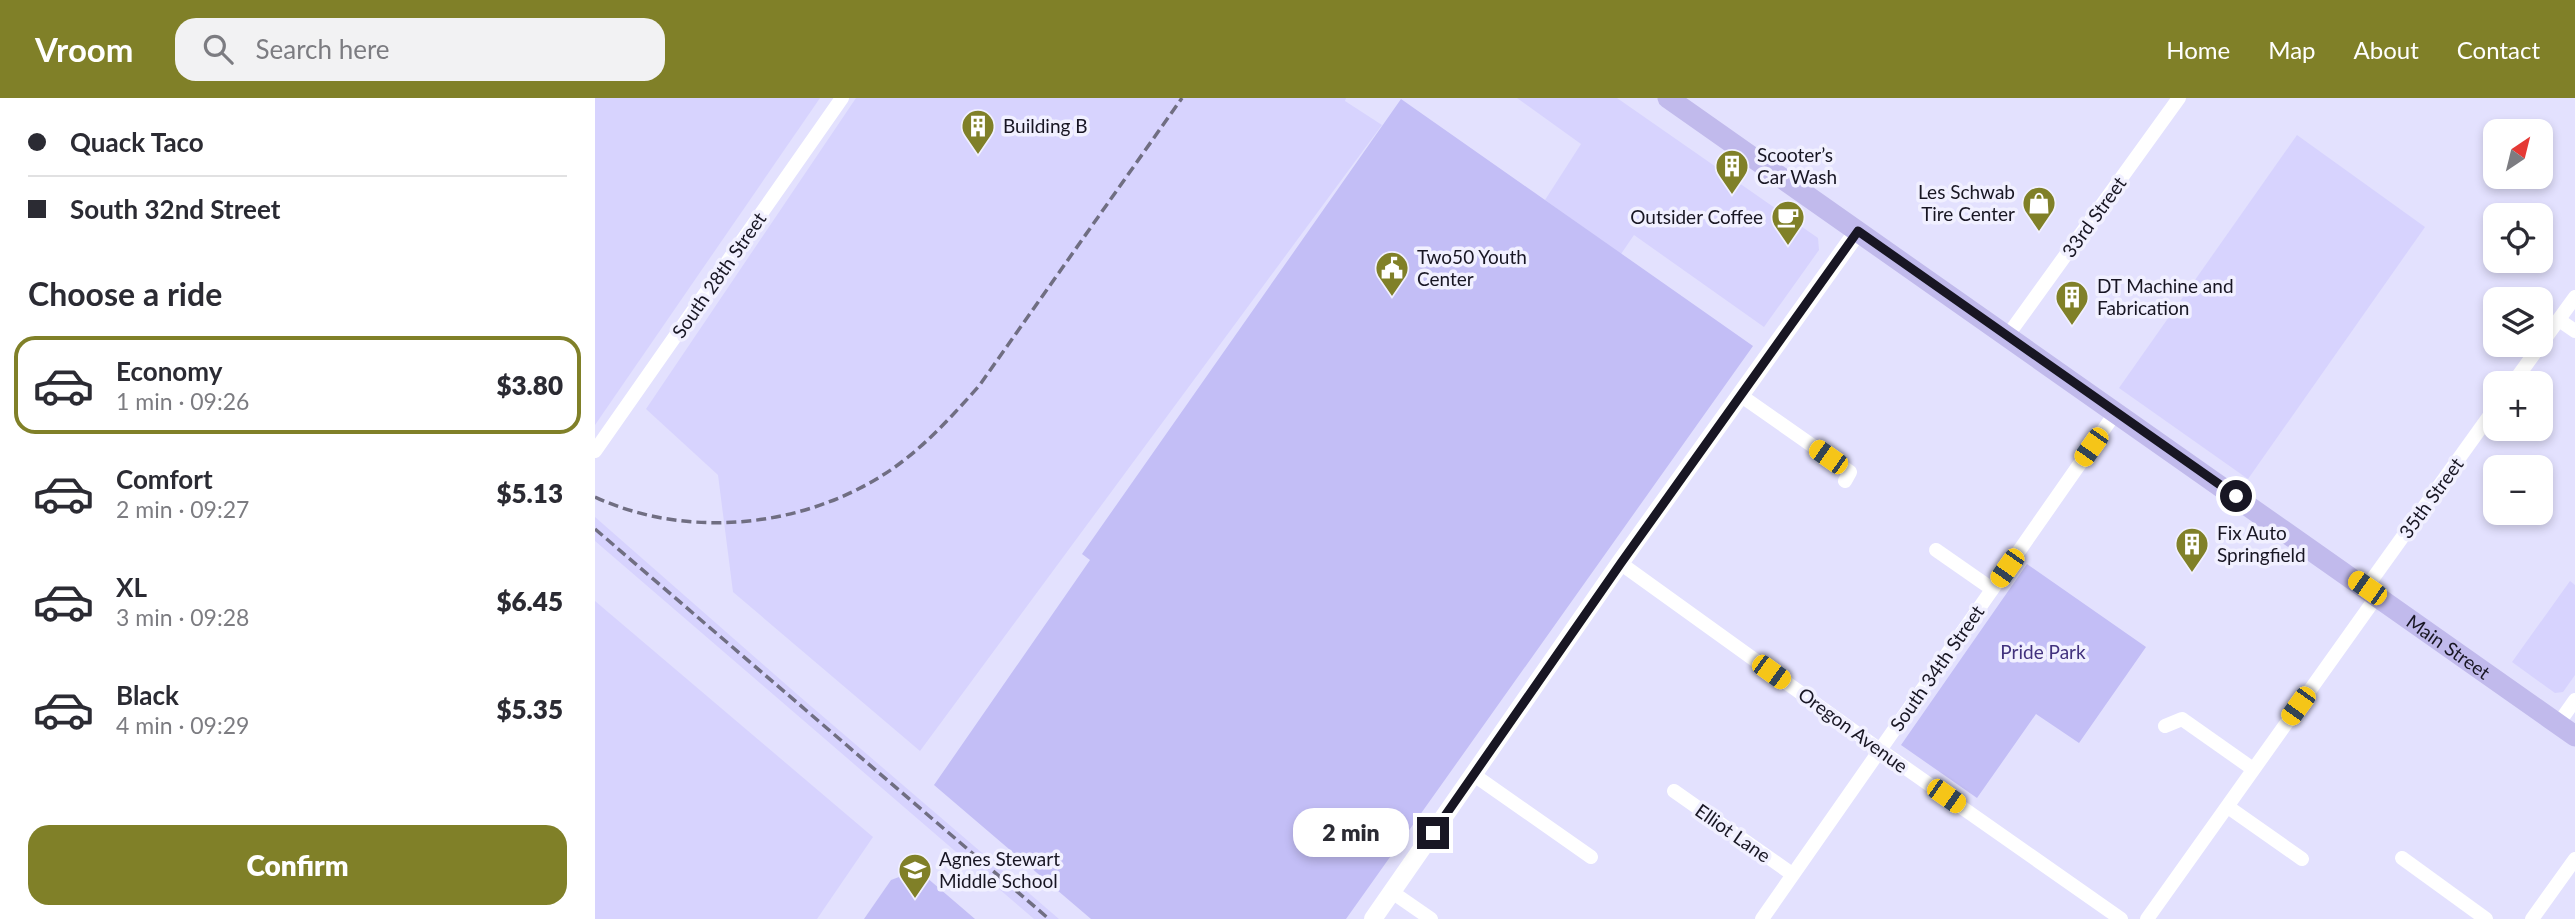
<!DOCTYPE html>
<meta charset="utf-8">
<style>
:root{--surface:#fff;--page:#f2f2f3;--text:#2b2b33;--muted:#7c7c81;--line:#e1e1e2;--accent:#808028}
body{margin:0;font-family:Lato,sans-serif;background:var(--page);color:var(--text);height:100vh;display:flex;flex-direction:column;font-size:26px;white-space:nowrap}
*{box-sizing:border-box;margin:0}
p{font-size:23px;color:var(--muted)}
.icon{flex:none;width:38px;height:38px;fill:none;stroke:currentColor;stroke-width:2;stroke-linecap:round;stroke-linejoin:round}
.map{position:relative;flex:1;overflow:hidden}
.sheet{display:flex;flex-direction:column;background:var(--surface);width:595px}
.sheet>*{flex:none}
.banner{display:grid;align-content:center;height:154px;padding:0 28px;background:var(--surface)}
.needle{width:46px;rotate:35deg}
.tools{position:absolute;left:1888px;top:21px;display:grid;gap:14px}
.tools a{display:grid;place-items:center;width:70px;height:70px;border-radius:14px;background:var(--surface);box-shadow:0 4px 10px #0003;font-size:35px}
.end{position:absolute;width:32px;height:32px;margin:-16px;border:9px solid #181623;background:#fff;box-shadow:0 0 0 4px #fff}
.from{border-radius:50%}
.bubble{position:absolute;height:49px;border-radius:21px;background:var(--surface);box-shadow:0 4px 10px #0003;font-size:23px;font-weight:800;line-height:49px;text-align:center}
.car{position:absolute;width:21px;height:42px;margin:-21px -10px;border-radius:9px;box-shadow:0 0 5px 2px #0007;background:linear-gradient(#f5c518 24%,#345 0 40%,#f5c518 0 76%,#345 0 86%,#f5c518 0)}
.banner b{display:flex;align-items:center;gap:24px;height:66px;font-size:26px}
.banner b+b{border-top:2px solid var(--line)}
.banner i{width:18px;height:18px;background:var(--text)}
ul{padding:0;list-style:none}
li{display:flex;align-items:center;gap:21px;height:98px;margin:0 14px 10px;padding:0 14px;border:4px solid transparent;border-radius:21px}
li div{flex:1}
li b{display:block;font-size:26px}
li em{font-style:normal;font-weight:800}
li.current{border-color:var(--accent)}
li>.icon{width:63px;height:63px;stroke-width:1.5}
h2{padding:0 28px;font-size:32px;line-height:84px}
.button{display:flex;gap:14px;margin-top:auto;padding:14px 28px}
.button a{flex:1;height:80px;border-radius:21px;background:var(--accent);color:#fff;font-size:28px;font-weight:800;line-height:80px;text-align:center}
header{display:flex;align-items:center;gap:42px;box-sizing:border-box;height:98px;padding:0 35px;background:var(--accent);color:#fff}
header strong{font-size:33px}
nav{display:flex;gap:38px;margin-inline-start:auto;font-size:24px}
.search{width:490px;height:63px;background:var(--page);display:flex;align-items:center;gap:18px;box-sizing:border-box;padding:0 24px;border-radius:21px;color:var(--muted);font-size:26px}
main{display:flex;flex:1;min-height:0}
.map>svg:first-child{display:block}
.built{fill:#d7d3fe}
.green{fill:#c3bef6}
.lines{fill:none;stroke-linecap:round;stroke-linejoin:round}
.minor{stroke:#fff;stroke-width:14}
.tertiary{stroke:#fff;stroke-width:18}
.primary{stroke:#c1baec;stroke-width:21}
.rail{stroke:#706e82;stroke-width:3.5;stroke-dasharray:10 5;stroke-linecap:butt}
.route{stroke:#181623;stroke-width:9}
.labels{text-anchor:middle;stroke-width:7;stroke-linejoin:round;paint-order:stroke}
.poi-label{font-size:19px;fill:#181623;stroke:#f1f0ff;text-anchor:start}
.street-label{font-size:19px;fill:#181623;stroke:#f1f0ff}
.park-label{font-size:19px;fill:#42327e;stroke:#f1f0ff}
</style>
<header>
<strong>Vroom</strong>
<div class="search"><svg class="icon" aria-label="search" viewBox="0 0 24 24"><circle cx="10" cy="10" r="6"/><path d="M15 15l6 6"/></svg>Search here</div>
<nav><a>Home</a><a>Map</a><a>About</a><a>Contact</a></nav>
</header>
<main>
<section class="sheet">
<div class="banner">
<b><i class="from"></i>Quack Taco</b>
<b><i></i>South 32nd Street</b>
</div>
<h2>Choose a ride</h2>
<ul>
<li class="current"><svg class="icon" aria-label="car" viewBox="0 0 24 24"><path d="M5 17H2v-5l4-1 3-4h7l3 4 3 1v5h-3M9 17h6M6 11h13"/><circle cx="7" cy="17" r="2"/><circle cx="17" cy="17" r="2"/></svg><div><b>Economy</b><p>1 min · 09:26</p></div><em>$3.80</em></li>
<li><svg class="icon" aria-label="car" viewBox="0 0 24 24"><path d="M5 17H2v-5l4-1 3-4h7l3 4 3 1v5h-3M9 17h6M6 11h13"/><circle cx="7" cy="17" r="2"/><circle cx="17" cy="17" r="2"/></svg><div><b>Comfort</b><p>2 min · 09:27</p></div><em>$5.13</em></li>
<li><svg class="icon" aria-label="car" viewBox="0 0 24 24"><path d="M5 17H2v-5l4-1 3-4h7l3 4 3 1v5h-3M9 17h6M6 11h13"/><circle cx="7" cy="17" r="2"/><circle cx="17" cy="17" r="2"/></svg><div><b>XL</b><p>3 min · 09:28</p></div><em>$6.45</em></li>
<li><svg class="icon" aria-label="car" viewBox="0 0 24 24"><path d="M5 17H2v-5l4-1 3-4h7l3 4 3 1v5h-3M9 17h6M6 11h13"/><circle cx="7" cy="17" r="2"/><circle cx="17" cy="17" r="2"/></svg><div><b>Black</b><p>4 min · 09:29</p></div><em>$5.35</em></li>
</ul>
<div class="button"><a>Confirm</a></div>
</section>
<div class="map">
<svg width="1980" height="821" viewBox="0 0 1980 821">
<rect width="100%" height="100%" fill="#e3e1fe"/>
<g class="built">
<path d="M0,0H225L0,327Z"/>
<path d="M261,0H751L750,3L787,27L325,653L138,494L123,377L51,311Z"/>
<path d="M922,0H1022L1223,140L1224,152L1169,229L1039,137L1026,156L950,102L986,46Z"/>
<path d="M1702,37L1830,129L1653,381L1524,290Z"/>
<path d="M0,419L203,597L464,821H439L0,443Z"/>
<path d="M1975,483L1980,487V577L1968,594L1960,595L1917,564Z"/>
<path d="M0,503L278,739L222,821H0Z"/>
</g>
<g class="green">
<path d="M806,1L1158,248L751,821H496L339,687L495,462L487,456Z"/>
<path d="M1432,466L1551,549L1484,645L1441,616L1382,700L1306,647Z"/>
<path d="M312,776L331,779L380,821H269L296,782Z"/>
</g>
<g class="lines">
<g class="minor">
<path d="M1964,222L1980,233"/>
<path d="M1413,237L1584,0"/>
<path d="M1918,285L1980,199"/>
<path d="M1145,297L1255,374L1250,383"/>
<path d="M0,353L247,0"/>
<path d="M1341,452L1397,491"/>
<path d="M1025,465L1285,652L1526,821"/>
<path d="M1771,490L1900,310"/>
<path d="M1963,626L1980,602"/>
<path d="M1570,628L1587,621L1658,671"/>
<path d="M879,677L996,759"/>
<path d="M1079,693L1197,776"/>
<path d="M1633,709L1707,761"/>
<path d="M1807,760L1891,821"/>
<path d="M797,794L836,821"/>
<path d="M1167,821L1521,314"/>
<path d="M1552,821L1782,498"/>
<path d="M1937,821L1980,761"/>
</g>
<path class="tertiary" d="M778,821L1025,465L1263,133"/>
<path class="primary" id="s1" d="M1073,0L1980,638"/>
<g class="rail">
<path d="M0,399C95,443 215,429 300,369C332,346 358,317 384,288L587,0"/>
<path d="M0,431L454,821"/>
</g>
</g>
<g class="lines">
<path class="route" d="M838,735L1026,465L1263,133L1641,398"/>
</g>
<defs>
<symbol id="building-pin" viewBox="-11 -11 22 30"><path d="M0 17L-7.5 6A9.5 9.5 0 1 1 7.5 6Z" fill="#808028" stroke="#f1f0ff"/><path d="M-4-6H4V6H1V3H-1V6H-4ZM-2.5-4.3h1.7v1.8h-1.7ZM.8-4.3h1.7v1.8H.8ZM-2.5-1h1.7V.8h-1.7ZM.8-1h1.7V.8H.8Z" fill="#fff"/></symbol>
<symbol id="shop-pin" viewBox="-11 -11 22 30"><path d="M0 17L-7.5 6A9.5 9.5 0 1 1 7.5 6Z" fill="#808028" stroke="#f1f0ff"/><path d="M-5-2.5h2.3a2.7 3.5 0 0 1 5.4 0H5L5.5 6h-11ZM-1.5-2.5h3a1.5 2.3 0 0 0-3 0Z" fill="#fff"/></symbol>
<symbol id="cafe-pin" viewBox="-11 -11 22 30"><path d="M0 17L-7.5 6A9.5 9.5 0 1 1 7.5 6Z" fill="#808028" stroke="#f1f0ff"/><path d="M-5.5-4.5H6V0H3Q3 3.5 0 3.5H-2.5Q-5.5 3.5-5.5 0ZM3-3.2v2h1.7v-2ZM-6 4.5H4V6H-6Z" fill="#fff"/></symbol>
<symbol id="civic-pin" viewBox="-11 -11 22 30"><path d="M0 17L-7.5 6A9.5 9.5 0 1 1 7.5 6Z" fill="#808028" stroke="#f1f0ff"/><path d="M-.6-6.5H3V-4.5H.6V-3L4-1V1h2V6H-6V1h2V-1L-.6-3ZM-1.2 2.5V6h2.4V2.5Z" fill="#fff"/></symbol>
<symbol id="school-pin" viewBox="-11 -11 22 30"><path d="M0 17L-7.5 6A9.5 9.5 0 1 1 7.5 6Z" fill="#808028" stroke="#f1f0ff"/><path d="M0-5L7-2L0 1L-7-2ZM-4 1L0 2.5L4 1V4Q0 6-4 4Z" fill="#fff"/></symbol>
</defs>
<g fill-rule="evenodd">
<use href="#building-pin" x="364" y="9" width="38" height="52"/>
<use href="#building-pin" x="1118" y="49" width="38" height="52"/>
<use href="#shop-pin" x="1425" y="86" width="38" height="52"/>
<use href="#cafe-pin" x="1174" y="100" width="38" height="52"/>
<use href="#civic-pin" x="778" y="151" width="38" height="52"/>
<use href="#building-pin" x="1458" y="180" width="38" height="52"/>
<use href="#building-pin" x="1578" y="427" width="38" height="52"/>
<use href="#school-pin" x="301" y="753" width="38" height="52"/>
</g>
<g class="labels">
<g class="poi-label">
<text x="408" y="35">Building B</text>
<text x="1162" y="64">Scooter’s<tspan x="1162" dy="22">Car Wash</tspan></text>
<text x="1420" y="101" text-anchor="end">Les Schwab<tspan x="1420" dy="22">Tire Center</tspan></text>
<text x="1168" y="126" text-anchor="end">Outsider Coffee</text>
<text x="822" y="166">Two50 Youth<tspan x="822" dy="22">Center</tspan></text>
<text x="1502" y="195">DT Machine and<tspan x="1502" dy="22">Fabrication</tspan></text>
<text x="1622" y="442">Fix Auto<tspan x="1622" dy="22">Springfield</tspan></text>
<text x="344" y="768">Agnes Stewart<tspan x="344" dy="22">Middle School</tspan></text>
</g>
<g class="street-label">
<text transform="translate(1499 119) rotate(-54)" y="7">33rd Street</text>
<text transform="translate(124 177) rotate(-55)" y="7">South 28th Street</text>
<text transform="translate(1836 400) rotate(-54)" y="7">35th Street</text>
<text dy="7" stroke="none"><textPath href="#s1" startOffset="954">Main Street</textPath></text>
<text transform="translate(1342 570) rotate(-55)" y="7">South 34th Street</text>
<text transform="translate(1258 632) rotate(36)" y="7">Oregon Avenue</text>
<text transform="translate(1138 735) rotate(35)" y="7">Elliot Lane</text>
</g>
<g class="park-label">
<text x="1448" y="561">Pride Park</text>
</g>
</g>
</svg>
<div class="tools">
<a><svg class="needle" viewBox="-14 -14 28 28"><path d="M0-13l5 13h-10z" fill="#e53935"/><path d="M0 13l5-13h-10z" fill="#7c7c81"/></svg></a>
<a><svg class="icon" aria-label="locate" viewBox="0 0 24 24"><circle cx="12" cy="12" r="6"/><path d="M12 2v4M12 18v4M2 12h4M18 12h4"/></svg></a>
<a><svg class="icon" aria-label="layers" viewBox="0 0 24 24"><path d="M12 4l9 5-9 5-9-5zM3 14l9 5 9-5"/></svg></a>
<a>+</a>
<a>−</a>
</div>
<i class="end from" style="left:1641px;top:398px"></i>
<i class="end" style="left:838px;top:735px"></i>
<div class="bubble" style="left:698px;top:710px;width:116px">2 min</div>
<i class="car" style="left:1496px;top:349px;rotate:215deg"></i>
<i class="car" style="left:1233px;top:359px;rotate:305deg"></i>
<i class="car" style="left:1412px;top:470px;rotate:215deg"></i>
<i class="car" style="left:1772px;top:490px;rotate:305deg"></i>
<i class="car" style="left:1176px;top:574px;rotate:126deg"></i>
<i class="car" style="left:1703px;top:608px;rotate:216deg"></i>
<i class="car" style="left:1351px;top:698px;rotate:125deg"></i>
</div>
</main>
